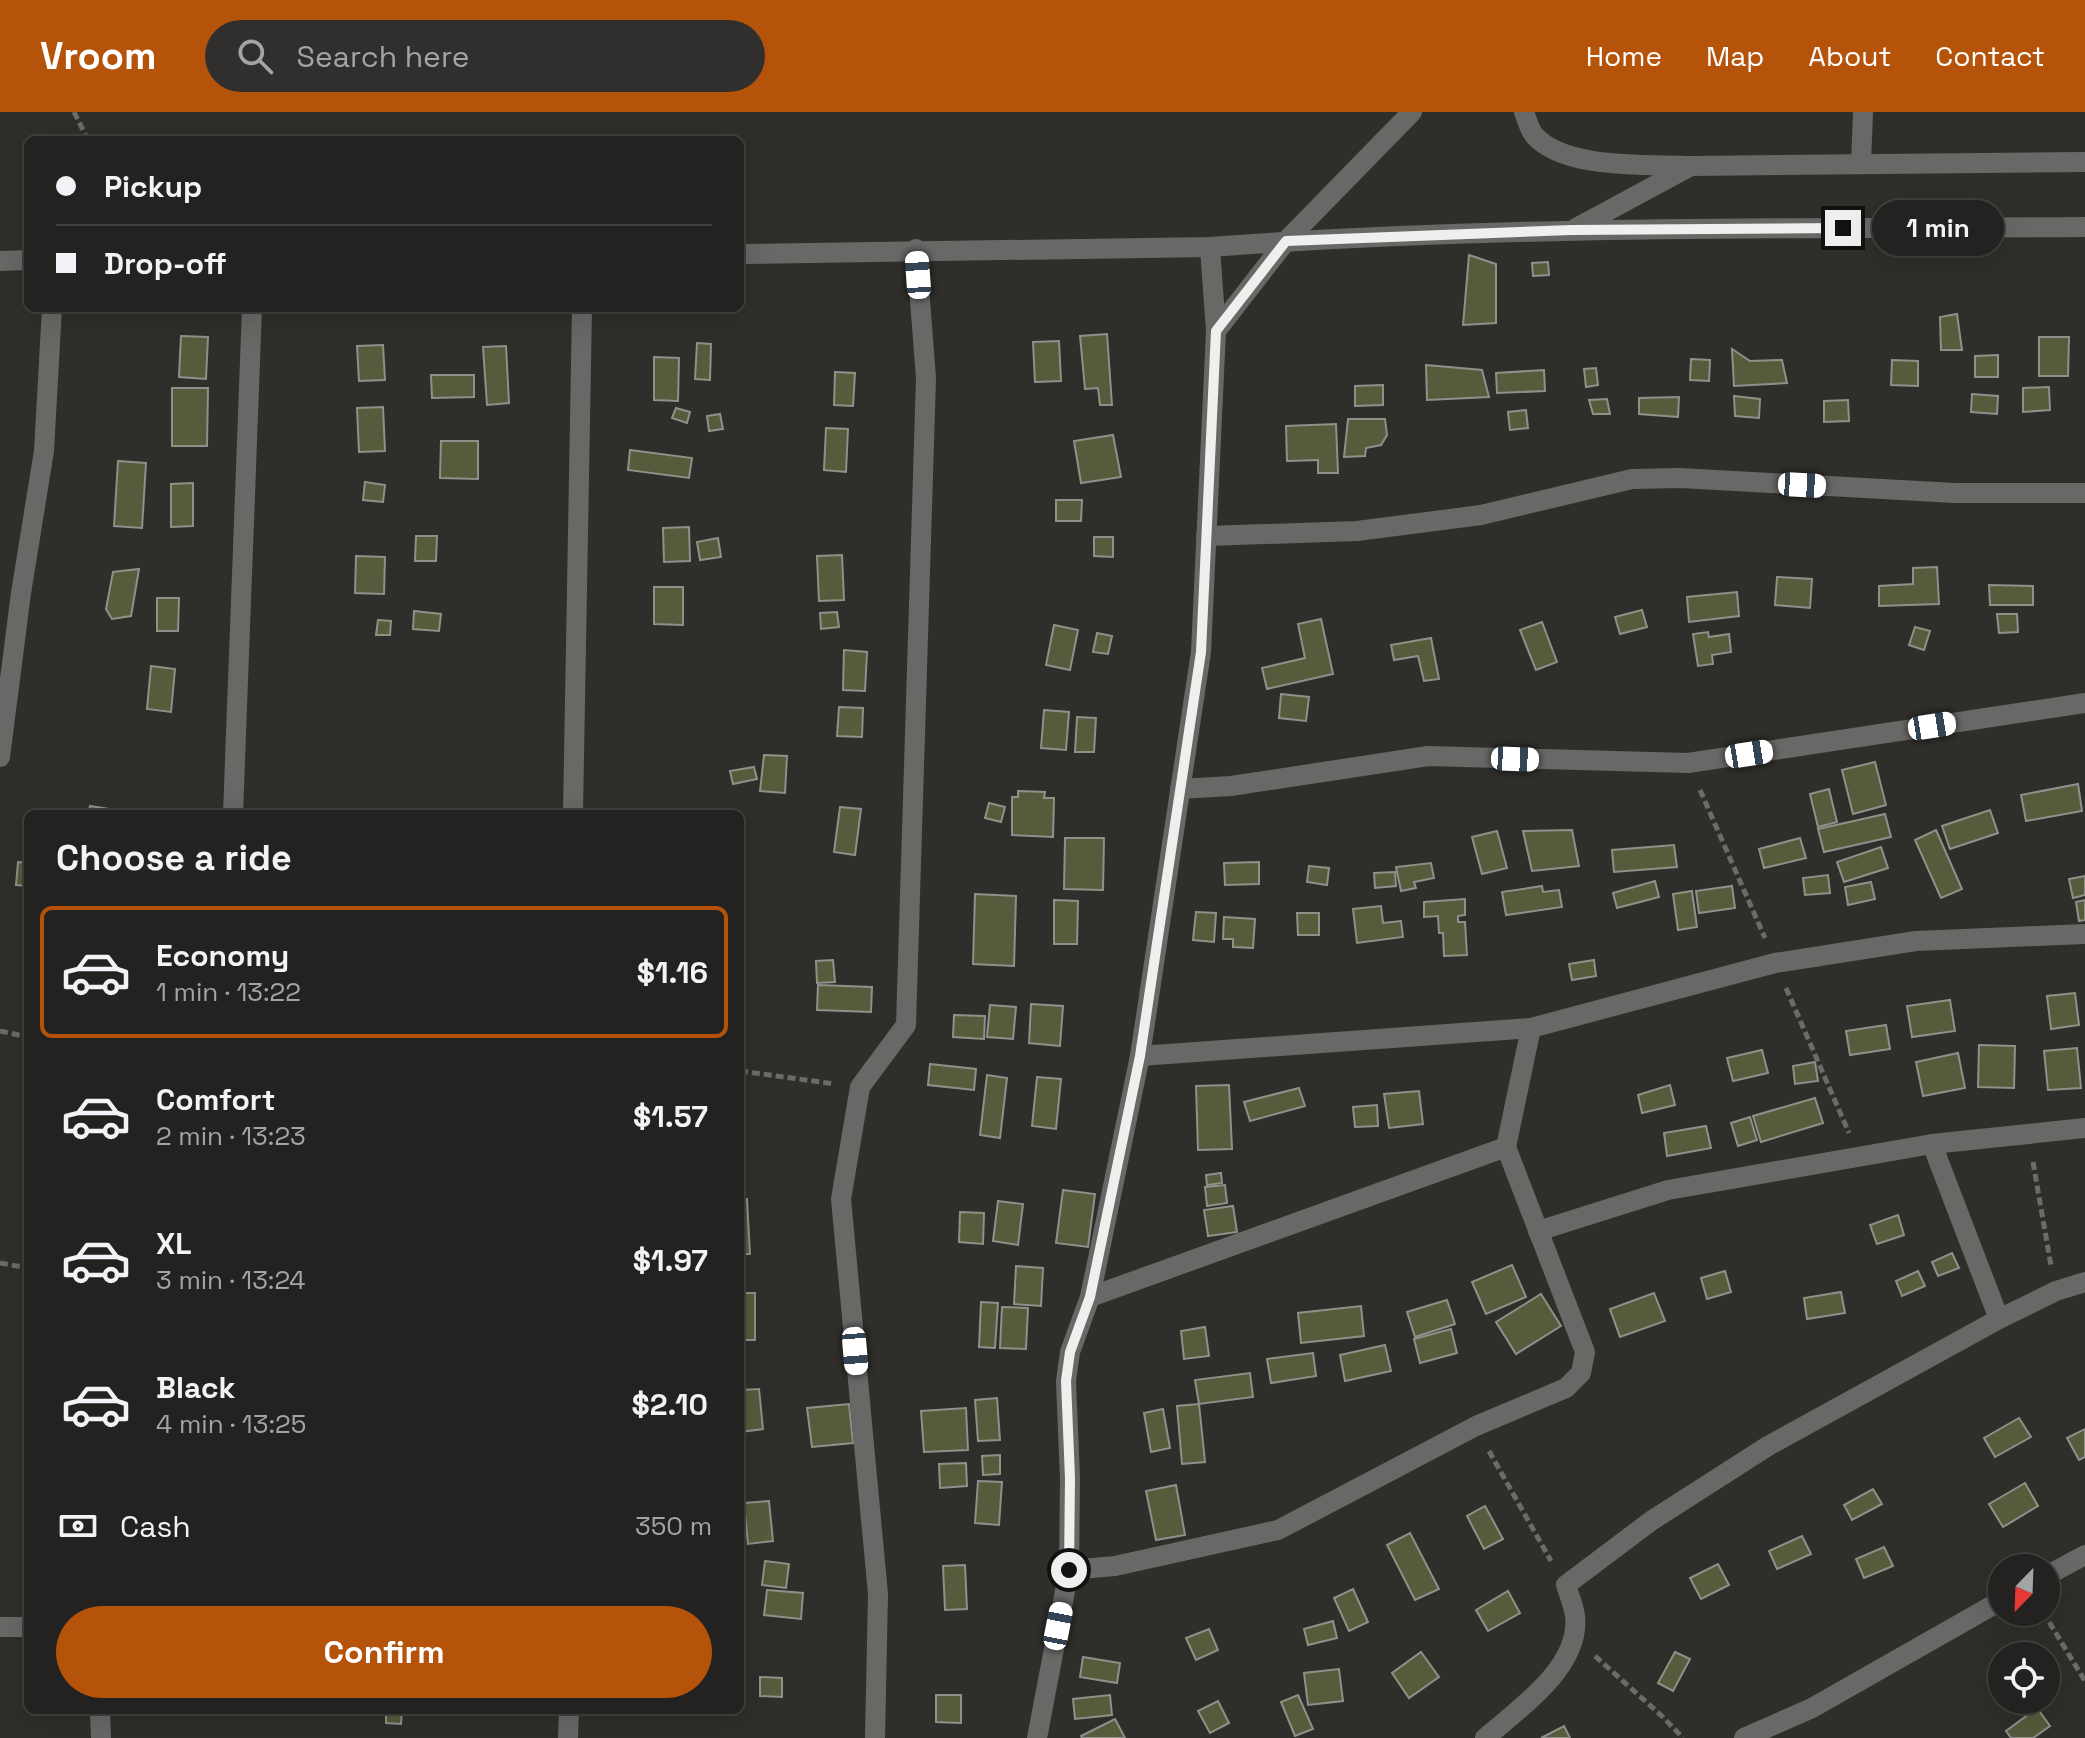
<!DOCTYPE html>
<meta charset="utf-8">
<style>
:root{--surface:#242220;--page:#302f2d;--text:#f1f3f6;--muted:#a3a4a5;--line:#413f3e;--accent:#b45309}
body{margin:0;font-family:"Space Grotesk",sans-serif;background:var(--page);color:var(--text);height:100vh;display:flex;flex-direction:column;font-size:30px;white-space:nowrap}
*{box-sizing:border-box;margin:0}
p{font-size:26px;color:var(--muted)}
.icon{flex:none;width:44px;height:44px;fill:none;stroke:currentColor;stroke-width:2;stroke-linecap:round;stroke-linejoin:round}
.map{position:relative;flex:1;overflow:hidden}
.side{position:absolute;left:24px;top:698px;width:720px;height:904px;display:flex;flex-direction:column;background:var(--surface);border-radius:12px;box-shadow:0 8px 32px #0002,0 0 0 2px var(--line)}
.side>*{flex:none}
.banner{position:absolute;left:24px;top:24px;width:720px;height:176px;border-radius:12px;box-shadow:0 8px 32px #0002,0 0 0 2px var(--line);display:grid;align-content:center;height:176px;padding:0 32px;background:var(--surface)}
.needle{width:52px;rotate:203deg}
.buttons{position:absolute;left:1988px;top:1442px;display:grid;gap:16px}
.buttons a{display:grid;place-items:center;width:72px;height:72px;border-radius:50%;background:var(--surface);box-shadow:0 8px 32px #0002,0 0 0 2px var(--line);font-size:40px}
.end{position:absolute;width:36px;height:36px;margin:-18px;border:10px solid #f1efed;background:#111;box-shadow:0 0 0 4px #111}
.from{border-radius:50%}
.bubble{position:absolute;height:56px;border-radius:28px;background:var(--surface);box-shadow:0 8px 32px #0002,0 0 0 2px var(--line);font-size:26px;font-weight:800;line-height:56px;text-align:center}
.car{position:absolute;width:24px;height:48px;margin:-24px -12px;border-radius:10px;box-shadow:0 0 6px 2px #0007;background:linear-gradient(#fff 24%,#345 0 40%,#fff 0 76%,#345 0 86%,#fff 0)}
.banner b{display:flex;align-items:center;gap:28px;height:76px;font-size:30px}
.banner b+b{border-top:2px solid var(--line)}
.banner i{width:20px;height:20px;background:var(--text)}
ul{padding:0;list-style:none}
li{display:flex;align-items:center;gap:24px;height:132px;margin:0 16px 12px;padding:0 16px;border:4px solid transparent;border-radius:12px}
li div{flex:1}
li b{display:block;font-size:30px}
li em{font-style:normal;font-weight:800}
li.on{border-color:var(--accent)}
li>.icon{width:72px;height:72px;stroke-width:1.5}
h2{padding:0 32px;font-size:36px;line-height:96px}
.pay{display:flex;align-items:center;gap:20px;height:88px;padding:0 32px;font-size:30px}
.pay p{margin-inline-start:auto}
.action{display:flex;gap:16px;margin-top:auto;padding:16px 32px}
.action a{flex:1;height:92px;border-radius:48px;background:var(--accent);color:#fff;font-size:32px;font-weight:800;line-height:92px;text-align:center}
header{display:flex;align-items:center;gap:48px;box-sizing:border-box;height:112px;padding:0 40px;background:var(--accent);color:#fff}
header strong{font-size:38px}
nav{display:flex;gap:44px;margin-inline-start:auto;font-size:28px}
.search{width:560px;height:72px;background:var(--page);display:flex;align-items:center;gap:20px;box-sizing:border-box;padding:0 28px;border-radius:44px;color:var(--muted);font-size:30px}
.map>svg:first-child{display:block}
.building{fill:#575a3b;stroke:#90908b;stroke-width:2}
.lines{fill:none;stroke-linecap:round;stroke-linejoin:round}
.path{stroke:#6d6b67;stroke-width:5;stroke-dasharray:8 4;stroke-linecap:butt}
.street{stroke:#6a6867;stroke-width:20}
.route{stroke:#f1efed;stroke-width:10}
</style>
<header>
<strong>Vroom</strong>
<div class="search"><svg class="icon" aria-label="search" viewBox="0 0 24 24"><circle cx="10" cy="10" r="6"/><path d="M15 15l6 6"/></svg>Search here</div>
<nav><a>Home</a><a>Map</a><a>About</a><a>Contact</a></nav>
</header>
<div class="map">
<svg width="2085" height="1626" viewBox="0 0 2085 1626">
<rect width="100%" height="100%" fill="#302e2a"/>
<g class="building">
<path d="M1469,143L1496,152V211L1463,213Z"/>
<path d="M1548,150L1549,163L1533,164L1532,151Z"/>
<path d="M384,196H401L402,201H385Z"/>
<path d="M1957,202L1962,238H1941L1940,205Z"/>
<path d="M1107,222L1112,293H1100L1098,276L1085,277L1080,224Z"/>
<path d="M181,224L208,225L206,267L179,265Z"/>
<path d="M2039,225H2069L2068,264H2039Z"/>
<path d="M1059,229L1061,269L1035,270L1033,230Z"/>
<path d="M697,231L711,232L710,268L695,267Z"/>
<path d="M383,233L385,268L359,269L357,234Z"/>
<path d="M506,234L509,291L487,293L483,235Z"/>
<path d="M1732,237L1750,249L1782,248L1787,271L1734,274Z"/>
<path d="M1998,243V265H1975V244Z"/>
<path d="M654,245L679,246L678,289L654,288Z"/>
<path d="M1691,247L1710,248L1709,269L1690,268Z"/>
<path d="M1892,248L1918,249V274L1891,273Z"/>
<path d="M1426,253L1482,258L1489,285L1427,288Z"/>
<path d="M1596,256L1598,273L1586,275L1584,257Z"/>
<path d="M1544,258L1545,279L1497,281L1496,261Z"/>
<path d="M835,260L855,261L853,294L834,293Z"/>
<path d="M431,263H474V285L432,286Z"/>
<path d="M1383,273V293L1355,294V274Z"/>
<path d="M2049,275L2050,298L2023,300V276Z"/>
<path d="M172,276H208L207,334H172Z"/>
<path d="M1972,282L1998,284L1997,302L1971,300Z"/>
<path d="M1734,284L1760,287L1759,306L1735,304Z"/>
<path d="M1679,285L1678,305L1639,302V286Z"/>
<path d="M1607,287L1610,302H1593L1589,288Z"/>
<path d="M1848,288L1849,309L1824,310V289Z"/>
<path d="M383,295L385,339L359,340L357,296Z"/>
<path d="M676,296L690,300L687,311L672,306Z"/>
<path d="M1526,298L1528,316L1510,318L1508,300Z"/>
<path d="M720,302L723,317L709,319L707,304Z"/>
<path d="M1348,307H1385L1387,323L1381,333L1366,336L1365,344L1344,345Z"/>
<path d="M1336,312L1338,361H1318V348L1287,349L1286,314Z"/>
<path d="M826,316L848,317L846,360L824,358Z"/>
<path d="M1113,323L1121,365L1081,371L1074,329Z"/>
<path d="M441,329H478V367L440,366Z"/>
<path d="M630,338L692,346L689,366L628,358Z"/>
<path d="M118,349L146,351L142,416L114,414Z"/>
<path d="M365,370L385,373L383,390L363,388Z"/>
<path d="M193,371V414L171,415V372Z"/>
<path d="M1056,388H1082L1081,409H1056Z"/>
<path d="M689,415L690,449L664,450L663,416Z"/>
<path d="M416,424H437L436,449H415Z"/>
<path d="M1094,425H1113V445L1094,444Z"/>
<path d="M718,426L721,445L700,448L697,430Z"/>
<path d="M842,443L844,488L819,489L817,444Z"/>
<path d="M356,444L385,445L384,482L355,481Z"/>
<path d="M1937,455L1939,492L1879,494V474L1913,472V456Z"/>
<path d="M139,457L131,504L112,507L106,497L113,460Z"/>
<path d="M1777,465L1812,467L1810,496L1775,493Z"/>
<path d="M1989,473L2033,474V493H1990Z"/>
<path d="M654,475H683V513L654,512Z"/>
<path d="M1737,480L1739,504L1689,510L1687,485Z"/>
<path d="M157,486H179L178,519H157Z"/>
<path d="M1642,498L1647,515L1620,522L1615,505Z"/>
<path d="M414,499L441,502L439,519L413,517Z"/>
<path d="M837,500L839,515L821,517L820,501Z"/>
<path d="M1997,502H2017L2018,520L1999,521Z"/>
<path d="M1321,507L1333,562L1267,577L1262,556L1305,546L1298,512Z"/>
<path d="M378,508L391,509L390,523H376Z"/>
<path d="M1542,510L1557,550L1536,558L1520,518Z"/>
<path d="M1054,513L1078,518L1070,558L1046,553Z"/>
<path d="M1915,515L1930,519L1924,538L1909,533Z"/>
<path d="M1708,520L1709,525L1729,522L1731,540L1712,543L1713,552L1698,554L1693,522Z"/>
<path d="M1097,521L1112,524L1108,542L1093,540Z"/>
<path d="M1431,526L1439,567L1424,569L1418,544L1394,548L1391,533Z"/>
<path d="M844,538L867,540L865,579L843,578Z"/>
<path d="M151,554L175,557L171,600L147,597Z"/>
<path d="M1281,582L1309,585L1306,609L1279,606Z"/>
<path d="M839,595L863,596L862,625L837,624Z"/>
<path d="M1044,598L1069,600L1066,638L1041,636Z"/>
<path d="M1077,605L1096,606L1094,640H1075Z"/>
<path d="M764,643L787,644L785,681L760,679Z"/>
<path d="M1875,650L1886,693L1853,702L1842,658Z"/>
<path d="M754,655L757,667L733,672L730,659Z"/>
<path d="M2078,672L2082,699L2026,709L2021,683Z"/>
<path d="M1829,677L1837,710L1818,715L1810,682Z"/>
<path d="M1018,679L1045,680L1044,686H1054L1053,725L1012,723V685H1018Z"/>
<path d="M989,691L1005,695L1001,710L985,706Z"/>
<path d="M90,694L116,698L115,702H88Z"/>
<path d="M840,695L861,697L855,743L834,740Z"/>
<path d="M1990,698L1998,721L1950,737L1942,714Z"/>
<path d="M1885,702L1891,725L1824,740L1818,717Z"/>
<path d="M1572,718L1579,754L1532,759L1523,719Z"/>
<path d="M1936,718L1962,777L1941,786L1915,728Z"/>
<path d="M1497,719L1507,756L1482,762L1472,725Z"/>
<path d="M1065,726H1104L1103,778L1064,777Z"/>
<path d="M1800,726L1806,746L1764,756L1759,737Z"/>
<path d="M1674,733L1677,755L1614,760L1612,738Z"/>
<path d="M1881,735L1888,756L1844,770L1837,750Z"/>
<path d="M18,750L28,751V774L16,773Z"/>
<path d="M1259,750V772L1225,773L1224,751Z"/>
<path d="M1431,751L1434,766L1414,770L1416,776L1401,779L1396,755Z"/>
<path d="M1309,754L1329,756L1327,773L1307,770Z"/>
<path d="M1395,760L1396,774L1375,776L1374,761Z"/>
<path d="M1828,763L1830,781L1805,783L1803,766Z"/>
<path d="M2085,764V783L2073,786L2069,767Z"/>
<path d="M1655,769L1659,785L1617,796L1613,781Z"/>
<path d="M1871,770L1875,787L1848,793L1845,775Z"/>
<path d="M1542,774L1543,780L1559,778L1562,795L1506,803L1502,780Z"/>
<path d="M1732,774L1735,796L1699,801L1696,779Z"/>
<path d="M1692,779L1697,815L1678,818L1673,782Z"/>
<path d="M975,782L1016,784L1014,854L973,852Z"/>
<path d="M1465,787V803L1458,804V810H1465L1467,843L1444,844L1443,821H1439L1438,804L1424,805V790Z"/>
<path d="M1054,788L1078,789L1077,832H1054Z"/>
<path d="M2085,788V808L2079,809L2076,790Z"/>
<path d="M1381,794L1383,811L1401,809L1403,825L1357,831L1353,797Z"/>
<path d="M1196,800L1216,801L1214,830L1193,828Z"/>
<path d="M1297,801H1319V823H1298Z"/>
<path d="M1224,805L1255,807L1253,836L1233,835V827H1223Z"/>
<path d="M833,848L835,870L817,871L816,849Z"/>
<path d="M1594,848L1596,864L1572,868L1569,852Z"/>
<path d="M818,873L872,875L871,900L817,898Z"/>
<path d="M2075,881L2079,913L2051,917L2047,884Z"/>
<path d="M1950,888L1955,919L1912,925L1907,894Z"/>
<path d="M1031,892L1063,894L1060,934L1029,931Z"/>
<path d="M990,893L1016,895L1013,927L987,925Z"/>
<path d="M954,903L985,904L984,927L953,925Z"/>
<path d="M1886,913L1890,937L1850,943L1846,919Z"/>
<path d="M1979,933L2015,934L2014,976L1978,975Z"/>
<path d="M2077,936L2081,976L2048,978L2044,939Z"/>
<path d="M1762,938L1768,961L1733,969L1727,946Z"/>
<path d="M1958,941L1965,976L1923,984L1916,950Z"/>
<path d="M1815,950L1818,969L1795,972L1793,954Z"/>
<path d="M930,952L976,957L974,978L928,973Z"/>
<path d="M987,963L1007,966L1000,1026L980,1023Z"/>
<path d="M1037,965L1061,967L1056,1017L1032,1014Z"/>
<path d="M1229,973L1232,1037L1198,1038L1196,974Z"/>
<path d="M1670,973L1675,993L1642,1001L1638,983Z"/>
<path d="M1299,976L1305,994L1250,1009L1244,990Z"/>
<path d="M1419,979L1423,1012L1389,1016L1384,982Z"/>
<path d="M1815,986L1823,1011L1761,1030L1753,1004Z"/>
<path d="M1377,993L1378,1014L1355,1015L1353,995Z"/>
<path d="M1750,1005L1757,1028L1738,1034L1731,1011Z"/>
<path d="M1706,1014L1711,1036L1667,1044L1664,1021Z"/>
<path d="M1221,1061L1222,1071L1207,1073L1206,1063Z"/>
<path d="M1225,1073L1227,1091L1207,1094L1205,1075Z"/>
<path d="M1063,1078L1095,1082L1088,1135L1056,1131Z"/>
<path d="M740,1087H747L750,1142H740Z"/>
<path d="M998,1089L1023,1092L1018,1133L993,1129Z"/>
<path d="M1233,1094L1237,1120L1208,1124L1204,1098Z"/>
<path d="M960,1100L984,1101L983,1132L959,1130Z"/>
<path d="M1898,1103L1904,1123L1877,1132L1870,1113Z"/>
<path d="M1952,1141L1959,1156L1938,1164L1932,1150Z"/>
<path d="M1512,1153L1526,1185L1486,1202L1472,1170Z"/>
<path d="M1016,1154L1043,1156L1041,1194L1014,1192Z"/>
<path d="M1725,1159L1731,1180L1707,1187L1701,1166Z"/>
<path d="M1918,1159L1925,1174L1902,1184L1896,1169Z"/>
<path d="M1841,1180L1845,1201L1807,1207L1804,1186Z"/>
<rect x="740" y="1181" width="15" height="47"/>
<path d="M1654,1181L1665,1209L1620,1225L1610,1197Z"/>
<path d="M1541,1182L1561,1214L1516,1242L1496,1210Z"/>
<path d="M1447,1188L1455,1212L1415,1225L1407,1200Z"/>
<path d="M981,1190L998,1191L995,1236L979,1235Z"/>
<path d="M1361,1194L1364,1224L1301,1231L1298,1201Z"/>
<path d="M1002,1195L1028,1196L1026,1237L1000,1236Z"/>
<path d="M1205,1215L1209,1244L1184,1247L1181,1219Z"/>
<path d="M1451,1217L1457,1241L1420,1251L1414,1227Z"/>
<path d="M1385,1233L1391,1259L1345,1269L1340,1243Z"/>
<path d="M1313,1241L1316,1264L1271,1271L1267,1247Z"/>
<path d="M1250,1261L1253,1285L1199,1292L1195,1268Z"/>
<path d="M759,1277L763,1317L740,1320V1278Z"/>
<path d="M997,1286L1000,1328L978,1329L975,1288Z"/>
<path d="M849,1292L853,1331L812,1335L807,1296Z"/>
<path d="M1199,1292L1205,1350L1182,1352L1177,1294Z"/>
<path d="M966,1296L968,1338L924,1340L921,1299Z"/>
<path d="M1163,1297L1170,1336L1151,1340L1144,1301Z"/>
<path d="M2019,1306L2031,1325L1995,1345L1984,1326Z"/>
<path d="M2085,1317V1345L2079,1348L2067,1326Z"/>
<path d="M1000,1343V1362L983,1363L982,1344Z"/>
<path d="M966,1351L967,1374L940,1376L939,1352Z"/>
<path d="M978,1369L1002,1370L999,1413L975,1411Z"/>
<path d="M2025,1371L2038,1394L2003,1415L1989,1392Z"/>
<path d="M1176,1373L1185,1423L1156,1428L1146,1379Z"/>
<path d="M1873,1377L1882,1392L1852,1408L1844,1393Z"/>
<path d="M769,1389L773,1429L748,1432L744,1391Z"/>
<path d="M1485,1394L1503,1427L1484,1437L1467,1404Z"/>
<path d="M1410,1421L1439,1477L1415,1488L1387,1433Z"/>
<path d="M1802,1424L1811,1442L1777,1457L1769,1439Z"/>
<path d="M1884,1435L1893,1454L1864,1466L1856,1447Z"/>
<path d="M765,1449L789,1452L786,1476L762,1473Z"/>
<path d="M1718,1452L1729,1473L1701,1487L1690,1466Z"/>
<path d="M965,1453L967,1497L945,1498L943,1454Z"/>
<path d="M1353,1477L1368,1510L1349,1519L1334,1486Z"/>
<path d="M767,1478L803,1481L801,1507L764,1503Z"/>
<path d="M1508,1479L1520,1501L1488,1519L1476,1498Z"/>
<path d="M1333,1509L1337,1526L1308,1533L1304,1517Z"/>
<path d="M1209,1517L1218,1538L1196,1548L1186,1526Z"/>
<path d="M1421,1540L1439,1565L1409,1586L1392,1561Z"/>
<path d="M1675,1540L1690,1547L1673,1579L1658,1571Z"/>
<path d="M1083,1545L1120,1551L1117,1571L1080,1565Z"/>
<path d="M1339,1557L1343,1589L1308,1593L1304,1561Z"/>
<path d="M760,1565L782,1566V1585L760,1584Z"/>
<path d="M936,1583H961V1611L936,1610Z"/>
<path d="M1110,1583L1112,1603L1075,1607L1073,1587Z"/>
<path d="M1298,1583L1313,1617L1295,1624L1281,1590Z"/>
<path d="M1218,1589L1229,1611L1210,1621L1198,1599Z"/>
<path d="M2037,1596L2050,1614L2033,1626H2011L2006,1619Z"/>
<path d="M386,1598H402L401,1612L386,1611Z"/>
<path d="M1115,1607L1125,1626H1082L1081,1624Z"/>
<path d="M1564,1614L1570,1626H1541Z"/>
</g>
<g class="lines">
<g class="path">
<path d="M74,0L88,28"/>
<path d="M1700,678L1765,826"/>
<path d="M1786,876L1849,1021"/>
<path d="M0,919L28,925"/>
<path d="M740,959L835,972"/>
<path d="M2033,1050L2051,1154"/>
<path d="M0,1151L28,1156"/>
<path d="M1489,1339L1551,1449"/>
<path d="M2043,1500L2085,1569"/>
<path d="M1595,1544L1663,1605L1683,1626"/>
</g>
<g class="street">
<path d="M1524,0C1527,7 1529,17 1534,23C1564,58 1648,52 1691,54"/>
<path d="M1861,52L1863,0"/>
<path d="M1576,116L1691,54L2085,50"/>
<path d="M740,142L1210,135C1501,113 1793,117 2085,115"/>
<path d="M0,149L28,148"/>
<path d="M1216,219L1286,129L1412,0"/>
<path d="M1206,424L1357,419L1481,403L1632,367L1680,366L1955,381H2085"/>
<path d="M0,645L21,481L44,339L52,196"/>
<path d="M1180,677L1231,674L1428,644L1688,651L2085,591"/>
<path d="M233,702L252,196"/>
<path d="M573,702L582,196"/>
<path d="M1140,944L1531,916L1775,851L1916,829L2085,822"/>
<path d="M1932,1032L1999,1207"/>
<path d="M1538,1119L1668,1078L1932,1032L2085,1016"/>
<path d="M1090,1185L1506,1035L1531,916"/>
<path d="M1069,1458L1115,1454L1278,1418L1476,1314L1566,1276L1581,1261L1585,1240L1506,1035"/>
<path d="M2046,1464L2085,1443"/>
<path d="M0,1515H28"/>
<path d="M100,1598L101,1626"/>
<path d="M568,1626L569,1598"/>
<path d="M875,1626L878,1482L841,1087L860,975L906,913L926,266L916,137"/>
<path d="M1037,1626L1069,1458L1070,1366L1066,1269L1070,1240L1090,1185L1140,944L1201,540L1216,219L1210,135"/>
<path d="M1485,1626C1519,1597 1581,1554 1575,1504C1574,1494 1569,1483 1566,1473L1651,1409L1768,1334L1999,1207L2056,1179L2085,1170"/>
<path d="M1744,1626L1812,1596L2002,1488"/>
</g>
</g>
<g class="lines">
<path class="route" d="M1069,1458L1070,1366L1066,1269L1070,1240L1090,1185L1140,944L1201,540L1216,219L1286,129L1571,118L1843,116"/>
</g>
</svg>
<div class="buttons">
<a><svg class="needle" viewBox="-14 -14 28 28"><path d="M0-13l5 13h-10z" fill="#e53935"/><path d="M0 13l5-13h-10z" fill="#a3a4a5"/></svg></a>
<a><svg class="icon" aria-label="locate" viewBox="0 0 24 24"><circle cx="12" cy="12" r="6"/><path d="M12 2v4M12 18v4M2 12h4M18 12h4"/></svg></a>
</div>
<i class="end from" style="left:1069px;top:1458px"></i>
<i class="end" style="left:1843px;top:116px"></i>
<div class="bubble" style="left:1872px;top:88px;width:132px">1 min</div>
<i class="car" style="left:918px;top:163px;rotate:356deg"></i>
<i class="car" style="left:1802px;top:373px;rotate:93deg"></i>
<i class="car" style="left:1932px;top:614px;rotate:81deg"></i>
<i class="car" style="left:1749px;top:642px;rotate:81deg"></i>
<i class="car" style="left:1515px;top:647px;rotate:92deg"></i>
<i class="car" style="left:855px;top:1239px;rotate:175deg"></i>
<i class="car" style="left:1058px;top:1514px;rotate:11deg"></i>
<div class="banner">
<b><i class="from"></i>Pickup</b>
<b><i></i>Drop-off</b>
</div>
<section class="side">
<h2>Choose a ride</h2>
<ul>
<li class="on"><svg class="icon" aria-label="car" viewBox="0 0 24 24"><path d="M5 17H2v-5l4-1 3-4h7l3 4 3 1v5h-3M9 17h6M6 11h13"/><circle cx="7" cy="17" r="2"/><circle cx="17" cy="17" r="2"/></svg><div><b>Economy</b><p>1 min · 13:22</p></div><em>$1.16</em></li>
<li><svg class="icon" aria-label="car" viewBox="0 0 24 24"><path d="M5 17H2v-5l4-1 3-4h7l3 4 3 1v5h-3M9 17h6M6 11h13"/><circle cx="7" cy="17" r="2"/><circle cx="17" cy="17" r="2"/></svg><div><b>Comfort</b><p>2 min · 13:23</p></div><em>$1.57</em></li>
<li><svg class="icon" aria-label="car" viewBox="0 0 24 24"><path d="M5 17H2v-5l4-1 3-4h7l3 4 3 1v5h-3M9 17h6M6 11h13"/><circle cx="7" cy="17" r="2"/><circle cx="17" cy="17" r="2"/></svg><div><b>XL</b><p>3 min · 13:24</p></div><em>$1.97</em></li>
<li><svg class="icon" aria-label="car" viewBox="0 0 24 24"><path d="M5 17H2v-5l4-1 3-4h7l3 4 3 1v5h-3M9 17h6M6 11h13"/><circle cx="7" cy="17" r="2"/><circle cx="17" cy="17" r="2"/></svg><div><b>Black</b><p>4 min · 13:25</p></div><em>$2.10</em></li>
</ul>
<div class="pay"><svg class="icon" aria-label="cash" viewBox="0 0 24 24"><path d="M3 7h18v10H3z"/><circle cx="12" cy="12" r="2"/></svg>Cash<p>350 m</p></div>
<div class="action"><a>Confirm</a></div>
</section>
</div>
